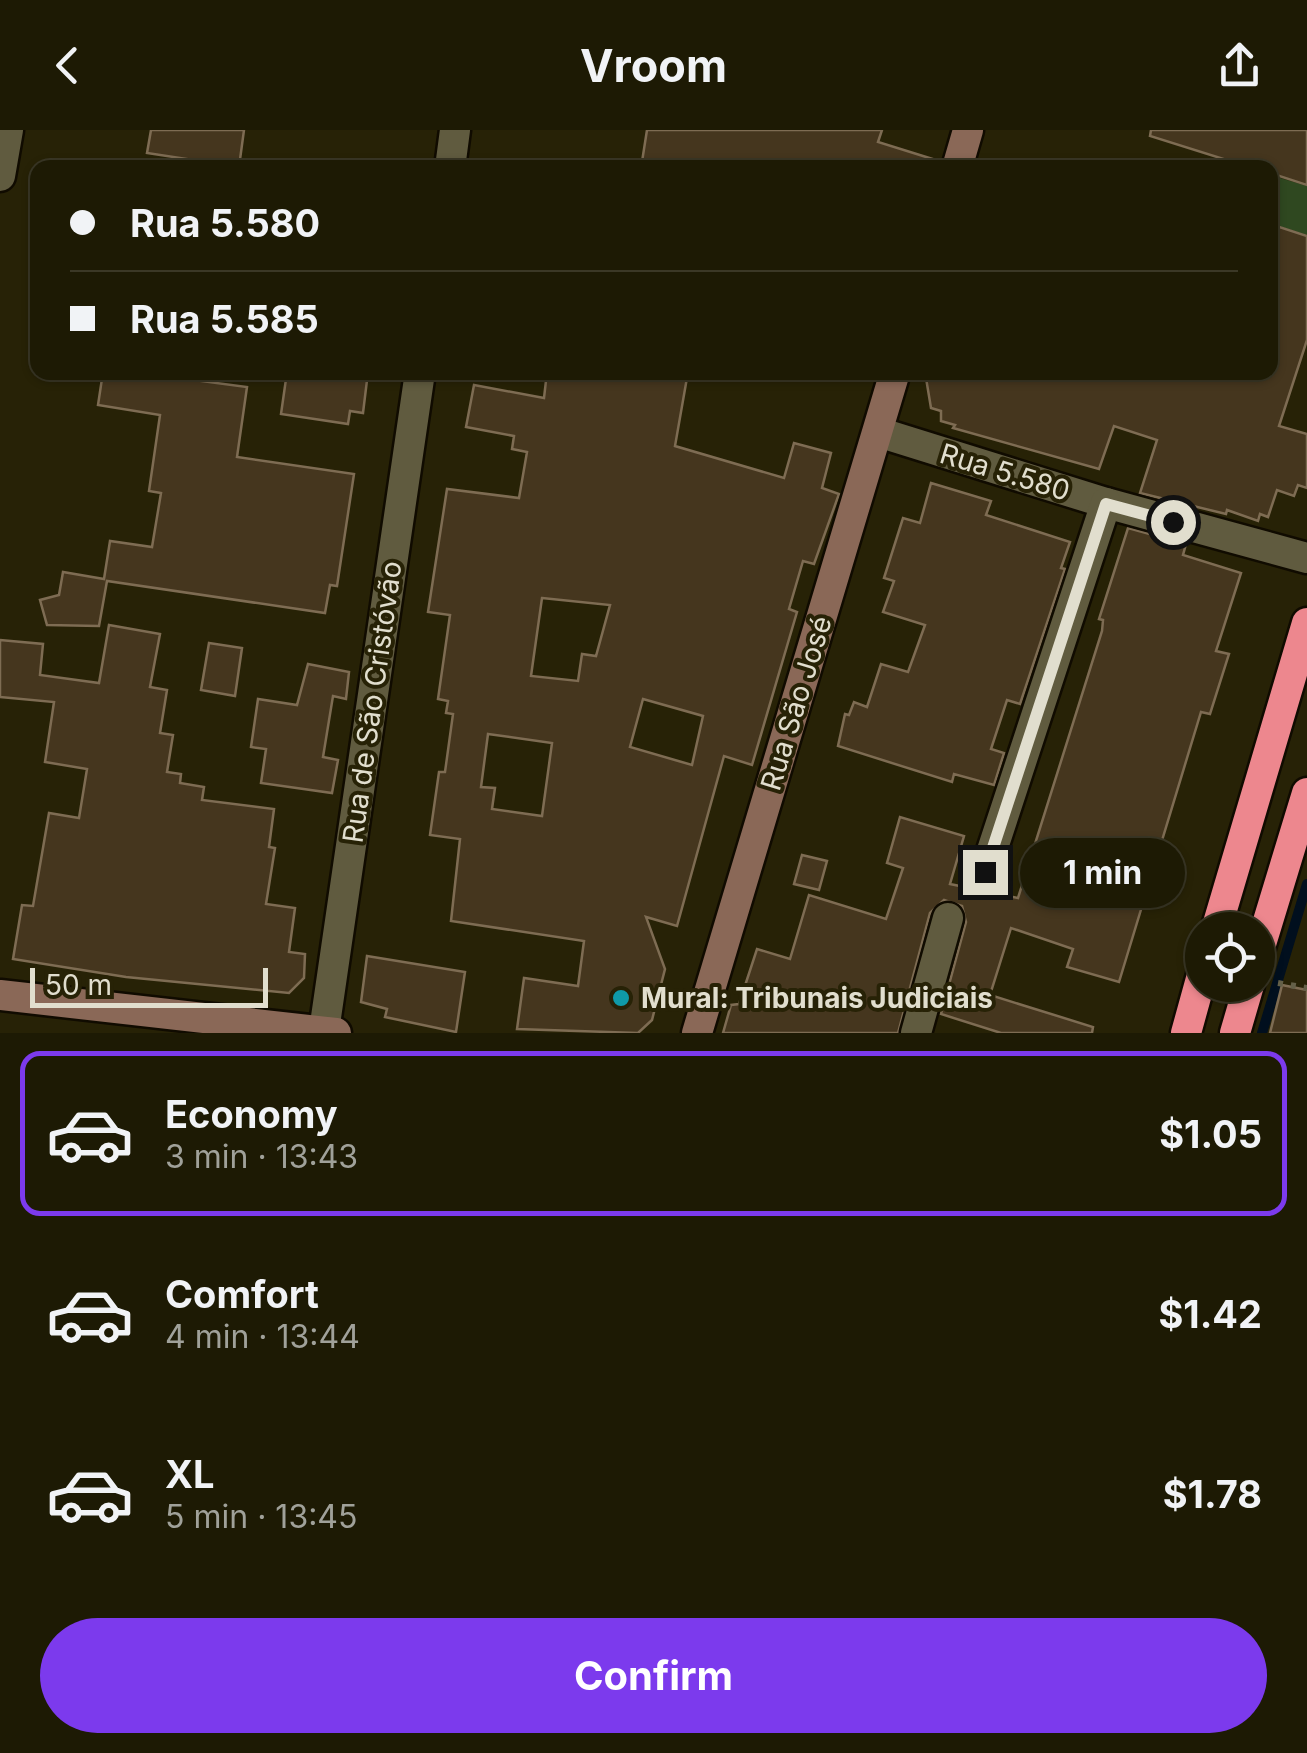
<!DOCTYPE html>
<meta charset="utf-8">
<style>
:root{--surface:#1d1a04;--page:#25230e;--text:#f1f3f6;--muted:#a0a19a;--line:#3b3826;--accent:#7c3aed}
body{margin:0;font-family:Inter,sans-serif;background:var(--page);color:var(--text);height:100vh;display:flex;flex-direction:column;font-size:38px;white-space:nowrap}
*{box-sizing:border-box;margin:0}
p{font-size:32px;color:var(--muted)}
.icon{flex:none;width:55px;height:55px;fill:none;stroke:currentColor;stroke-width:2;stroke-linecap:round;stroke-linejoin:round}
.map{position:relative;height:903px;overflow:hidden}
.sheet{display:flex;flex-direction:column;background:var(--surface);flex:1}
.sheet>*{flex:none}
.banner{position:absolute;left:30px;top:30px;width:1248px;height:220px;border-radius:20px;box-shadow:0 2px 8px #0004,0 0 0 2px var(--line);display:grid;align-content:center;height:220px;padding:0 40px;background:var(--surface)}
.tools{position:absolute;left:1185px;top:782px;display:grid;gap:20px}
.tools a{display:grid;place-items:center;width:90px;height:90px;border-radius:50%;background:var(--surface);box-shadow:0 2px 8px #0004,0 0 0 2px var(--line);font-size:50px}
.scale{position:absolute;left:30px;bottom:25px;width:238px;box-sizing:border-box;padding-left:10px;border:5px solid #e1dece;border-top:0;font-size:28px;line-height:35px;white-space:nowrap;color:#e1dece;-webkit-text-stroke:8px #272206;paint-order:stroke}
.end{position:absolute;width:45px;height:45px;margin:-22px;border:12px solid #e1dece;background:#111;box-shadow:0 0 0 5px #111}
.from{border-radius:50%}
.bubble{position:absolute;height:70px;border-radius:35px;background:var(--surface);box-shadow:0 2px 8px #0004,0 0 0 2px var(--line);font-size:32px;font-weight:700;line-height:70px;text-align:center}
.banner b{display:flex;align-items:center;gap:35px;height:95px;font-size:38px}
.banner b+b{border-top:2px solid var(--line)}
.banner i{width:25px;height:25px;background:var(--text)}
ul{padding:18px 0 0;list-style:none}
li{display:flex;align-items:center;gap:30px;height:165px;margin:0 20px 15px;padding:0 20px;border:5px solid transparent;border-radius:20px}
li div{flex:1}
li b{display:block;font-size:38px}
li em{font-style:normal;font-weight:700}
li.current{border-color:var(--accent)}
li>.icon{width:90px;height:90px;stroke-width:1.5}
.action{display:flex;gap:20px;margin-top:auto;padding:20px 40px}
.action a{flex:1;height:115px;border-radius:60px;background:var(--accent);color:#fff;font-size:40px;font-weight:700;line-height:115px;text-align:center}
header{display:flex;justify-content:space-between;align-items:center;height:130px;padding:0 40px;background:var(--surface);font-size:45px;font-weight:700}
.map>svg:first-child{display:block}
.green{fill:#2f4820}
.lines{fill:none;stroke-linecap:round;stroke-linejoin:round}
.stream{stroke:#010f1e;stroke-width:10}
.building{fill:#45361e;stroke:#7e6c53;stroke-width:2.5;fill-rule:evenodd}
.street-casing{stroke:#100b00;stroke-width:35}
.secondary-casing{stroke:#100b00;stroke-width:35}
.highway-casing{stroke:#100b00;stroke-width:35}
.path{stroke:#646048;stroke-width:6;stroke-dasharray:5 8;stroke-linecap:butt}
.street{stroke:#605b3f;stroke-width:30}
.secondary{stroke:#8a6857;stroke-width:30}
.highway{stroke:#ed878e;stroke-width:30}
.route{stroke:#e1dece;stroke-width:12}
.culture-dot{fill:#0f9aa8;stroke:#272206;stroke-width:4}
.labels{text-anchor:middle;stroke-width:8;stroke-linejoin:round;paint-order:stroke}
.street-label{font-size:28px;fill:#e1dece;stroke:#272206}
.poi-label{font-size:28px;font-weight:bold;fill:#e1dece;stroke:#272206;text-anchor:start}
</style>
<header><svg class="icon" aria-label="back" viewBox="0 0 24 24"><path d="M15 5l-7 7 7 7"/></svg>Vroom<svg class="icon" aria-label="share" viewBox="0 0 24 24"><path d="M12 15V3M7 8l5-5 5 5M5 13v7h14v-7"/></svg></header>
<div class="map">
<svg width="1307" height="903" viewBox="0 0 1307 903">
<rect width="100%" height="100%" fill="#272206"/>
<path class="green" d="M1270,45L1307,56V105L1270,93Z"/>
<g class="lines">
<path class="stream" d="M1262,903L1307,754"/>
</g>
<g class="building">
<path d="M151,0H244L239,37L147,23Z"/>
<path d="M647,0H882L878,12L939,31V38H641Z"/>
<path d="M1151,0H1307V55L1270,43V38H1252L1150,6Z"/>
<path d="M1270,94L1307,106V210L1279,296L1307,304V358L1298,355L1294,366L1277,360L1268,387L1260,384L1258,391L1227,380L1226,384L1140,363L1157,310L1114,296L1099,339L953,298L955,295L941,291V281L931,278L925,242H1270Z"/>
<path d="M103,242H202L201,251L247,257L237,327L354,344L337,456L330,455L325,483L107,451L99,496L47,495L40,470L59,465L63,442L104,449L110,411L152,417L161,363L149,361L160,285L98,275Z"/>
<path d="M287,242H368L363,283L350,281L348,294L281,284Z"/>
<path d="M547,242H688L675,316L784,348L794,313L831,323L822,358L839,364L814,434L803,431L789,479L797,482L752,635L724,626L677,796L646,787L665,839L652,890L638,903L517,899L524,848L578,856L584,811L451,791L460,709L430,705L439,642H445L453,584L446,583L448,571L438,569L450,485L428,482L447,359L519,368L527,322L512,319L514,306L466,297L474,255L544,268ZM542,468L610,475L596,526L582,524L578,551L531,546ZM643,569L703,586L692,635L630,617ZM488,604L552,613L542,686L492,679L495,658L481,657Z"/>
<path d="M931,353L991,371L986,385L1070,412L1061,438L1065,439L1020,574L1007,570L991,619L1004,623L994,655L954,644L952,652L838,616L845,584L849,585L854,572L867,577L881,534L908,542L925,495L883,482L894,451L884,448L903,388L920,393Z"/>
<path d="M1128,398L1186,414L1183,425L1241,443L1216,521L1229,524L1210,584L1201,582L1119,852L1067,837L1073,819L1011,798L990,865L1093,897L1092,903H1001L941,884L966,792L962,776L944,770L930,783L898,903H723L731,875L739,874L757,819L790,829L809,765L886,789L903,738L887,733L900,687L964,706L950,754L1018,768L1102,501L1103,490L1099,489Z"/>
<path d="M109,495L160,504L150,557L167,560L160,603L173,605L167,642L181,644L180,653L204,657L202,670L274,679L269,717L275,718L266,774L295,778L289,822L305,824L304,848L289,863L126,847L13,829L22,775L33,776L49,683L79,688L87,639L45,632L54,572L0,567V510L43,514L40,545L99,553Z"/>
<path d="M209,513L242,518L235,566L201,560Z"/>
<path d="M308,534L349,542L346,569L333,566L323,627L338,630L332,663L261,653L266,619L251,617L258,569L297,575Z"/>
<path d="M802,725L827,731L819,760L794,754Z"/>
<path d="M367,826L465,842L456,902L385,887L387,879L361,872Z"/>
<path d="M1282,855L1307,860V903H1270Z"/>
</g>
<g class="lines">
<defs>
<g id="street">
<path d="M450,38L455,0"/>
<path d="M0,46L8,0"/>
<path d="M878,302L1106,373L1307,428"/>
<path d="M985,742L1106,373"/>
<path d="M324,901L420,242"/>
<path d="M916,903L948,788"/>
</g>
<g id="secondary">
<path d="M957,38L968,0"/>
<path d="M0,865L336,903"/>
<path d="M697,903L895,242"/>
</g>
<g id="highway">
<path d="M1216,800L1307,493"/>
<path d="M1258,824L1307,663"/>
<path d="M1186,903L1202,845"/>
<path d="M1235,903L1249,855"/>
</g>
</defs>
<use href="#street" class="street-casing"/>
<use href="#secondary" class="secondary-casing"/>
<use href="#highway" class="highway-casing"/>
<path class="path" d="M1278,853L1307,858"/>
<use href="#street" class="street"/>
<use href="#secondary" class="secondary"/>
<use href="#highway" class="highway"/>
</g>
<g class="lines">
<path class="route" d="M985,742L1106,374L1173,392"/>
</g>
<circle class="culture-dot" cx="621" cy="868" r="10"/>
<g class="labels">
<g class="street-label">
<text transform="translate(1005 342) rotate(17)" y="10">Rua 5.580</text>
<text transform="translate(372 572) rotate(-82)" y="10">Rua de São Cristóvão</text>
<text transform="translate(796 573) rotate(-73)" y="10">Rua São José</text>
</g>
<g class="poi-label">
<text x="641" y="878">Mural: Tribunais Judiciais</text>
</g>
</g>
</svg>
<div class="tools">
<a><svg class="icon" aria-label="locate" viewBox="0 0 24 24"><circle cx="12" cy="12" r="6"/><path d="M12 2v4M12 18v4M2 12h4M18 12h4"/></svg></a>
</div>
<div class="scale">50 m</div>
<i class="end from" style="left:1173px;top:392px"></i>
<i class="end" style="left:985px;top:742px"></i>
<div class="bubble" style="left:1020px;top:708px;width:165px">1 min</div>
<div class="banner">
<b><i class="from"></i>Rua 5.580</b>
<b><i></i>Rua 5.585</b>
</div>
</div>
<section class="sheet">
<ul>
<li class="current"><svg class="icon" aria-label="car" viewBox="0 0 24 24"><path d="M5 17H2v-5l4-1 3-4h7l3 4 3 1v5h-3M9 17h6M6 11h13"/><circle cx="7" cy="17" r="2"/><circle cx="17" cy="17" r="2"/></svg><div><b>Economy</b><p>3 min · 13:43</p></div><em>$1.05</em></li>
<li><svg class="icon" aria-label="car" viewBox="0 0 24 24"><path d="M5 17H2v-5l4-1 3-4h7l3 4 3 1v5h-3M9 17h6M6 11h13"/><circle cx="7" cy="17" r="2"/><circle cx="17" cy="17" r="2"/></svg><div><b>Comfort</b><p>4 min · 13:44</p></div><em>$1.42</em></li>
<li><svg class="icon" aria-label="car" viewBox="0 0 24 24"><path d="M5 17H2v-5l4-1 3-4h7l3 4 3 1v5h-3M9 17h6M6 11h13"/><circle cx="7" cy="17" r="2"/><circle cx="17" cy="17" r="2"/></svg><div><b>XL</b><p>5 min · 13:45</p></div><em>$1.78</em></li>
</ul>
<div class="action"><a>Confirm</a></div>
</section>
